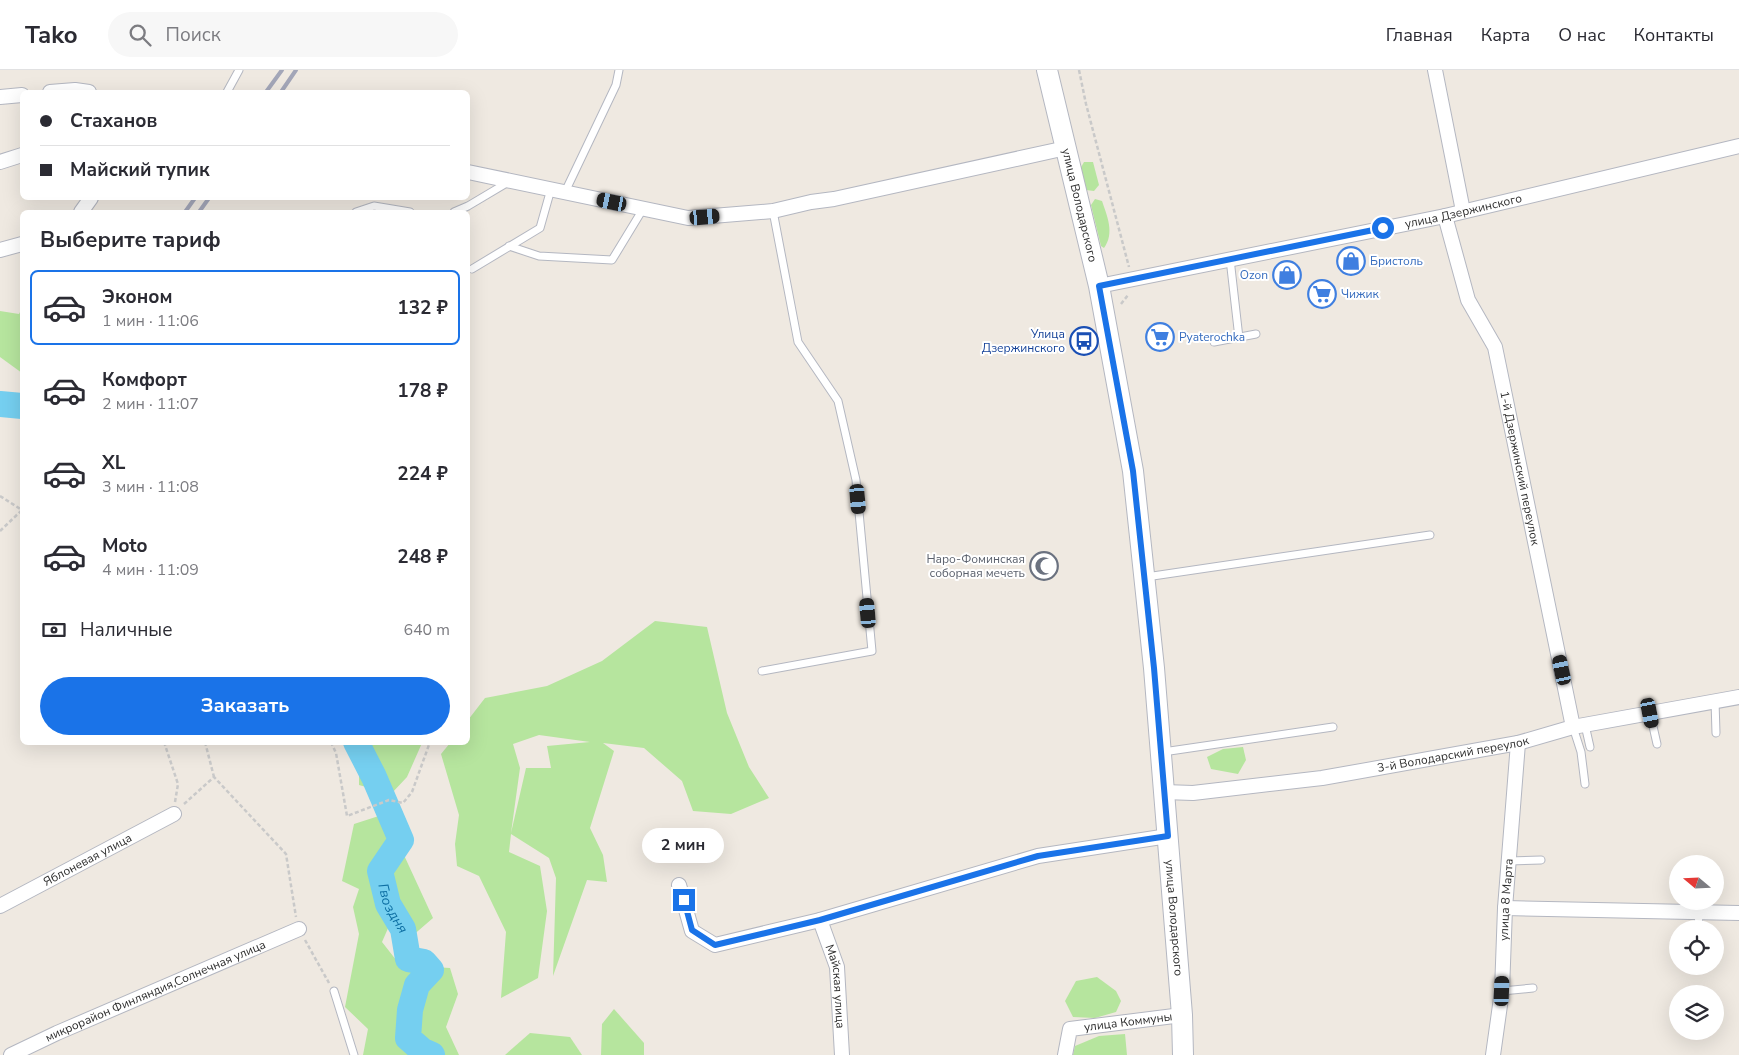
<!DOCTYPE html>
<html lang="ru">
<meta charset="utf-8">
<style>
:root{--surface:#fff;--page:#f7f7f7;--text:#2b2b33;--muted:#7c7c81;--line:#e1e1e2;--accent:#1a73e8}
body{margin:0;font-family:"Nunito Sans",sans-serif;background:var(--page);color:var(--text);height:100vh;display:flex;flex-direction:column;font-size:19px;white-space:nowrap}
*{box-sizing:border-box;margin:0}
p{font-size:16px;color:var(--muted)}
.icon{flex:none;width:28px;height:28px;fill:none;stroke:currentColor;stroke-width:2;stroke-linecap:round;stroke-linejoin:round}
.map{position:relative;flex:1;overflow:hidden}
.side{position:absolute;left:20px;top:140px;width:450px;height:535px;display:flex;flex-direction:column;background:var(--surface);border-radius:8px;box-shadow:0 5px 20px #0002}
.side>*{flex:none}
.hud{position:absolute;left:20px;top:20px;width:450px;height:110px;border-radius:8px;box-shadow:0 5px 20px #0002;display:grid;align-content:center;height:110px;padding:0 20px;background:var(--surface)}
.needle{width:32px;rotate:289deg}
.fabs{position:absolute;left:1669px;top:785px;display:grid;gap:10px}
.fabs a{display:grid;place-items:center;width:55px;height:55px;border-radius:50%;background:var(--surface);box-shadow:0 5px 20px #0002;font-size:25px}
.end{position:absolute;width:22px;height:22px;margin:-11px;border:6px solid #1a73e8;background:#fff;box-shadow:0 0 0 2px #fff}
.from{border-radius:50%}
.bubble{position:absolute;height:35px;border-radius:18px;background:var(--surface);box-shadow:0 5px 20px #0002;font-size:16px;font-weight:700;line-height:35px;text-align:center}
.car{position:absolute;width:15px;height:30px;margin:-15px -8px;border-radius:6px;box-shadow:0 0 4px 1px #0007;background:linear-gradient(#222 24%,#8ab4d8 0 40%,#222 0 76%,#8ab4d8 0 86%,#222 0)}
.hud b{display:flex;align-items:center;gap:18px;height:48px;font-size:19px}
.hud b+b{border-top:1px solid var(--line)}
.hud i{width:12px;height:12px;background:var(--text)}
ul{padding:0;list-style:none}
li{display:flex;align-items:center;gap:15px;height:75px;margin:0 10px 8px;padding:0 10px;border:2px solid transparent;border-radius:8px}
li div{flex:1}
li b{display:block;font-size:19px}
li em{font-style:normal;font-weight:700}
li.current{border-color:var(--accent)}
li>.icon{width:45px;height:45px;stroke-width:1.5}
h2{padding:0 20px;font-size:22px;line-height:60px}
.pay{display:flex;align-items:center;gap:12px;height:55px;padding:0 20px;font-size:19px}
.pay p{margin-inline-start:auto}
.primary-button{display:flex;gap:10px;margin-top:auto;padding:10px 20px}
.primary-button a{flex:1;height:58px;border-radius:30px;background:var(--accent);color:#fff;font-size:20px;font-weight:700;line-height:58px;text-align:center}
header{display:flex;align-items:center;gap:30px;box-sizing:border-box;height:70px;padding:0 25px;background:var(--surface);border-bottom:1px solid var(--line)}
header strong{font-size:24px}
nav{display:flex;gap:28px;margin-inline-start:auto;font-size:18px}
.search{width:350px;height:45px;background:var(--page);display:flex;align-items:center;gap:12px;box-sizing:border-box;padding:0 18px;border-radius:28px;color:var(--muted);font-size:19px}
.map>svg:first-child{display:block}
.green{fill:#b6e59e;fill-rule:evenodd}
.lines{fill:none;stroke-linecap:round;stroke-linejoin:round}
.river{stroke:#75cff0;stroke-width:26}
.lane-casing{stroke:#b4b7c1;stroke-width:9}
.street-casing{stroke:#b4b7c1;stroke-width:16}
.secondary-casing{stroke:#b4b7c1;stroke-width:22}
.path{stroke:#c9c9c9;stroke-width:2.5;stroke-dasharray:4 2.5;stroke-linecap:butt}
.lane{stroke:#fff;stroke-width:7}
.street{stroke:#fff;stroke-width:14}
.secondary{stroke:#fff;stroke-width:20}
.rail{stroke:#a3a6b8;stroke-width:4}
.route{stroke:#1a73e8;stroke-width:6}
.labels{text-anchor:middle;stroke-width:4;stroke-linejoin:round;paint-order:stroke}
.street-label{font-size:12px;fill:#2e2e2e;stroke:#fff}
.shop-label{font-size:12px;fill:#366cbe;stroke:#fff;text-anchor:start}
.transit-label{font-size:12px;fill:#164399;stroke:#fff;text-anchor:end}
.worship-label{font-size:12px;fill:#5b616d;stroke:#fff;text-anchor:end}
.water-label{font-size:14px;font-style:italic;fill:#0d6fa3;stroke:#fff}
</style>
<header>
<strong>Tako</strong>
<div class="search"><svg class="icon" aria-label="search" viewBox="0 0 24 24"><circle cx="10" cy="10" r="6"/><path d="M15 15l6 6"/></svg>Поиск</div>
<nav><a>Главная</a><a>Карта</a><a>О нас</a><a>Контакты</a></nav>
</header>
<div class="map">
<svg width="1739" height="985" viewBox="0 0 1739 985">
<rect width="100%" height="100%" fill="#efe9e1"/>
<g class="green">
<path d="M1084,92H1093L1099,115L1094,121L1086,120L1080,99Z"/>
<path d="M1095,129L1102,131C1107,146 1115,163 1104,178L1101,176L1091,135Z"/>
<path d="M22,238V303L0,287V241L19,244Z"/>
<path d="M655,551L707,557L727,643L749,697L769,728L731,744L693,741L682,711L644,678L603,673L614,681L590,758L603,785L607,812L587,810L553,906L556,808L549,788L511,764L509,782L540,796L547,841L538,908L501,928L506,862L479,806L457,796L455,774L459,745L441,684L450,673L468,672V650L485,628L547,616L602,591ZM539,665L590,672L547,676L551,698H526L511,763L520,698L513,674Z"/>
<path d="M348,673H422L407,707L391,724L359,715V696L351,674Z"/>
<path d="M1243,677L1246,690L1238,704L1211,699L1207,687L1223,679Z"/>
<path d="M385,744L433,848L411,867L389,856L382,872L400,895L450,898L458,924L446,957L459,985H363L368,959L345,937L359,864L353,837L359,819L342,811L354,754Z"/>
<path d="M1097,907L1116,921L1121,931L1116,942L1095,948L1073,947L1065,931L1076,911Z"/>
<path d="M614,939L644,973V985H601L602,954Z"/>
<path d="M530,963L570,967L582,985H505Z"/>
<path d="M1125,964L1127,985H1073L1075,976L1099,966Z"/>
</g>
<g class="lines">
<g class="river">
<path d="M0,334L22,336"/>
<path id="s1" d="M356,672L374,707L401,770L380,801L388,834L403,859L408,889L424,892L431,900L417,915L410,940L408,968L423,981L432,985"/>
</g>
<defs>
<g id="lane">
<path d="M227,22L239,0"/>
<path d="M565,122L616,15L619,0"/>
<path d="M356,142L374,136L410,142"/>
<path d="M454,142L468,136L510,111"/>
<path d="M509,176L539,186L612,190L643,139"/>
<path d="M1230,189L1239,268"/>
<path d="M472,199L540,158L551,119"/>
<path d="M1214,272L1256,264"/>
<path d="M1146,507L1430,465"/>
<path d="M762,601L872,581L856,410L838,331L798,272L773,141"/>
<path d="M1715,631L1716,663"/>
<path d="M1650,643L1657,674"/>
<path d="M1585,655L1590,677"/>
<path d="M1573,657L1581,682L1585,714"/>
<path d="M1163,682L1333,657"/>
<path d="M1509,791L1541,790"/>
<path d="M1698,859L1699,842"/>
<path d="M334,921L354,985"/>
<path d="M1502,921L1533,918"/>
</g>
<g id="street">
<path d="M1435,0L1463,141"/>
<path d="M50,22L75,20L89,22"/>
<path d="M0,27L22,25"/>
<path d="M0,92L22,85"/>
<path d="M468,102L688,148L773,141L811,132L834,129L1066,78"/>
<path d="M81,142L91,128"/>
<path id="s2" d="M1445,146L1468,230L1495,277L1573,657"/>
<path d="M0,180L22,174"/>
<path id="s3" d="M1099,216L1445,146L1739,76"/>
<path id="s4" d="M1164,722L1193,723L1322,708L1518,673L1573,657L1739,627"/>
<path d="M679,815L692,861L715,875L820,850L1038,786L1168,766"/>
<path id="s5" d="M0,836L174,744"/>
<path d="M1505,838L1739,843"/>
<path id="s6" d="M820,850L837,897L842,985"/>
<path id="s7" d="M11,985L57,963L299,859"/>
<path id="s8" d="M1065,985L1070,959L1182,945"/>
<path id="s9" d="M1493,985L1502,921L1505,838L1518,673"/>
</g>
<g id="secondary">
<path id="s10" d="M1047,0L1099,216L1133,401L1154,598L1182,945L1183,985"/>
</g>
</defs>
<use href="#lane" class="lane-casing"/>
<use href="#street" class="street-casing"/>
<use href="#secondary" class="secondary-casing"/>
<g class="path">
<path d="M1079,0L1086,34L1129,197"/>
<path d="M1121,234L1128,225"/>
<path d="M0,426L22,440"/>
<path d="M0,461L22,440"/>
<path d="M164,672L178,714L175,732"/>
<path d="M205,672L214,707"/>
<path d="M331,672L336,683L347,746L389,730L403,733L412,722L430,672"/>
<path d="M184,734L214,707L286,784L296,847"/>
<path d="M305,870L329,913"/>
</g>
<use href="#lane" class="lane"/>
<use href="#street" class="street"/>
<use href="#secondary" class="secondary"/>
<g class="rail">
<path d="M266,22L282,0"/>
<path d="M281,22L296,0"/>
<path d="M185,142L195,128"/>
<path d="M199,142L209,128"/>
</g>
</g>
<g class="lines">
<path class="route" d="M684,830L692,860L715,875L820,850L1038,786L1168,766L1154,598L1133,401L1099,216L1383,158"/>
</g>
<defs>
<symbol id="shop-ring" viewBox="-11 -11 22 22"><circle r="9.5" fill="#fff" stroke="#3f7fe0" stroke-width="1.5"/><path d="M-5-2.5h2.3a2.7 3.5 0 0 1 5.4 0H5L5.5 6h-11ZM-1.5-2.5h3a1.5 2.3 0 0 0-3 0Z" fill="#3f7fe0"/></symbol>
<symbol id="supermarket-ring" viewBox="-11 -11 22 22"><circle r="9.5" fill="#fff" stroke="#3f7fe0" stroke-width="1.5"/><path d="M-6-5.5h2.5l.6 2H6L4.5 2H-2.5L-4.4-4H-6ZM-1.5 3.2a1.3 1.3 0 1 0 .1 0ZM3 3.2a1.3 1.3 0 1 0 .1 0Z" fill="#3f7fe0"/></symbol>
<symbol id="bus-ring" viewBox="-11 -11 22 22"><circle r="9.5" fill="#fff" stroke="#1a4fb4" stroke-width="1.5"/><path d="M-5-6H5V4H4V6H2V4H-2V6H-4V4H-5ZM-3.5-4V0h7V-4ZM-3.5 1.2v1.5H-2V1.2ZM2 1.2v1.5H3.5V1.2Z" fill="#1a4fb4"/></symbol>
<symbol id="mosque-ring" viewBox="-11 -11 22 22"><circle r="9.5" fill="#fff" stroke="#6b7280" stroke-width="1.5"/><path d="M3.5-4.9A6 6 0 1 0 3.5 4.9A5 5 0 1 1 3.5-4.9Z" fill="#6b7280"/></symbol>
</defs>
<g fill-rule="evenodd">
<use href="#shop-ring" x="1335" y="175" width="32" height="32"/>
<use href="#shop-ring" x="1271" y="189" width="32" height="32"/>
<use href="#supermarket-ring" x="1306" y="208" width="32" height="32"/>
<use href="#supermarket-ring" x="1144" y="251" width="32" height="32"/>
<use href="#bus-ring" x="1068" y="255" width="32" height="32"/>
<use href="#mosque-ring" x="1028" y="480" width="32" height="32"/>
</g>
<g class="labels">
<g class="street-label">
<text dy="4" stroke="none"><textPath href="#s10" startOffset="139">улица Володарского</textPath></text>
<text dy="4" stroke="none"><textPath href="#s3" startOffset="372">улица Дзержинского</textPath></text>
<text dy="4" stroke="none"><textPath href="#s2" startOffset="265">1-й Дзержинский переулок</textPath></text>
<text dy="4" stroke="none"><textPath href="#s4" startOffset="292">3-й Володарский переулок</textPath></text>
<text dy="4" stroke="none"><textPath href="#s5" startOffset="99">Яблоневая улица</textPath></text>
<text dy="4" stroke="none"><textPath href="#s9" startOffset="156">улица 8 Марта</textPath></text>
<text dy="4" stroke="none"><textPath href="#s10" startOffset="859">улица Володарского</textPath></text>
<text dy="4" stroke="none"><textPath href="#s6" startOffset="69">Майская улица</textPath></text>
<text dy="4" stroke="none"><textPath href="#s7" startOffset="158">микрорайон Финляндия,Солнечная улица</textPath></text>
<text dy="4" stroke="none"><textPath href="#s8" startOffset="85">улица Коммуны</textPath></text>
</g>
<g class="shop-label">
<text x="1370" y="195">Бристоль</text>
<text x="1268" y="209" text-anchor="end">Ozon</text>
<text x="1341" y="228">Чижик</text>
<text x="1179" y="271">Pyaterochka</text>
</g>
<g class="transit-label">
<text x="1065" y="268">Улица<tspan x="1065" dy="14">Дзержинского</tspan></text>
</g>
<g class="worship-label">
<text x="1025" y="493">Наро-Фоминская<tspan x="1025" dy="14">соборная мечеть</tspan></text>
</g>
<g class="water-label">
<text dy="5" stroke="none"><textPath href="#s1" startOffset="185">Гвоздня</textPath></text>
</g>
</g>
</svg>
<div class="fabs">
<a><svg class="needle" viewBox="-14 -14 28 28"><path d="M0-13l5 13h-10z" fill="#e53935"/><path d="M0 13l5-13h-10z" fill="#7c7c81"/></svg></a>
<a><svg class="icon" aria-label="locate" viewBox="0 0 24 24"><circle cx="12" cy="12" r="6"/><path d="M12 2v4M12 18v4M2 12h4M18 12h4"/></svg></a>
<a><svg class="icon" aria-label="layers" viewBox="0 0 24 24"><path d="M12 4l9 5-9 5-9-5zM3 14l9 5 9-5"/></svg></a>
</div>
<i class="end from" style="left:1383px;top:158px"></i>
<i class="end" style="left:684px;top:830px"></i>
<div class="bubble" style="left:642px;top:758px;width:82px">2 мин</div>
<i class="car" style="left:612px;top:132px;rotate:282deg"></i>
<i class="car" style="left:705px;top:147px;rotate:85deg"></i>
<i class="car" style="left:858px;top:429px;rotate:175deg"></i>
<i class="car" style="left:868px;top:543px;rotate:355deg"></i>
<i class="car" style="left:1562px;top:600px;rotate:348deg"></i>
<i class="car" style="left:1650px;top:643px;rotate:169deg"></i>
<i class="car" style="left:1502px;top:921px;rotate:2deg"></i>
<div class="hud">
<b><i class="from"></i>Стаханов</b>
<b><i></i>Майский тупик</b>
</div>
<section class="side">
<h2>Выберите тариф</h2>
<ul>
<li class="current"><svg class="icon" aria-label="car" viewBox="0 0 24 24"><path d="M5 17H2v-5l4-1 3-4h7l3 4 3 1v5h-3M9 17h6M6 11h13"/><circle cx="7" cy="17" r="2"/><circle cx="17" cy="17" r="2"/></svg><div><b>Эконом</b><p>1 мин · 11:06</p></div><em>132 ₽</em></li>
<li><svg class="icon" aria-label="car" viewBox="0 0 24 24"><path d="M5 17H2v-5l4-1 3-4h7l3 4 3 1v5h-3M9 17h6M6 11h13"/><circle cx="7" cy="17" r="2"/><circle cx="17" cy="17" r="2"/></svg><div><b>Комфорт</b><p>2 мин · 11:07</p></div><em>178 ₽</em></li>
<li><svg class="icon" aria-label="car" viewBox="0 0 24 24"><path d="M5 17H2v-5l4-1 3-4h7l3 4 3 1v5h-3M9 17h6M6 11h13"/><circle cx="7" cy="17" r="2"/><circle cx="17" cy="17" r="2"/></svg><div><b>XL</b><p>3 мин · 11:08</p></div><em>224 ₽</em></li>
<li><svg class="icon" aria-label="car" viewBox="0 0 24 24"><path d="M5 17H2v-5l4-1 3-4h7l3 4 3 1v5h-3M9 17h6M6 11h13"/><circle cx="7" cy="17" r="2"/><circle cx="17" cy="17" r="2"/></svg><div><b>Moto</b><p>4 мин · 11:09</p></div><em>248 ₽</em></li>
</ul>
<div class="pay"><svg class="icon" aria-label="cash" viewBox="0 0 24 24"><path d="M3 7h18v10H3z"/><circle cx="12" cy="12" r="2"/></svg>Наличные<p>640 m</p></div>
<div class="primary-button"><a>Заказать</a></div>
</section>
</div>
